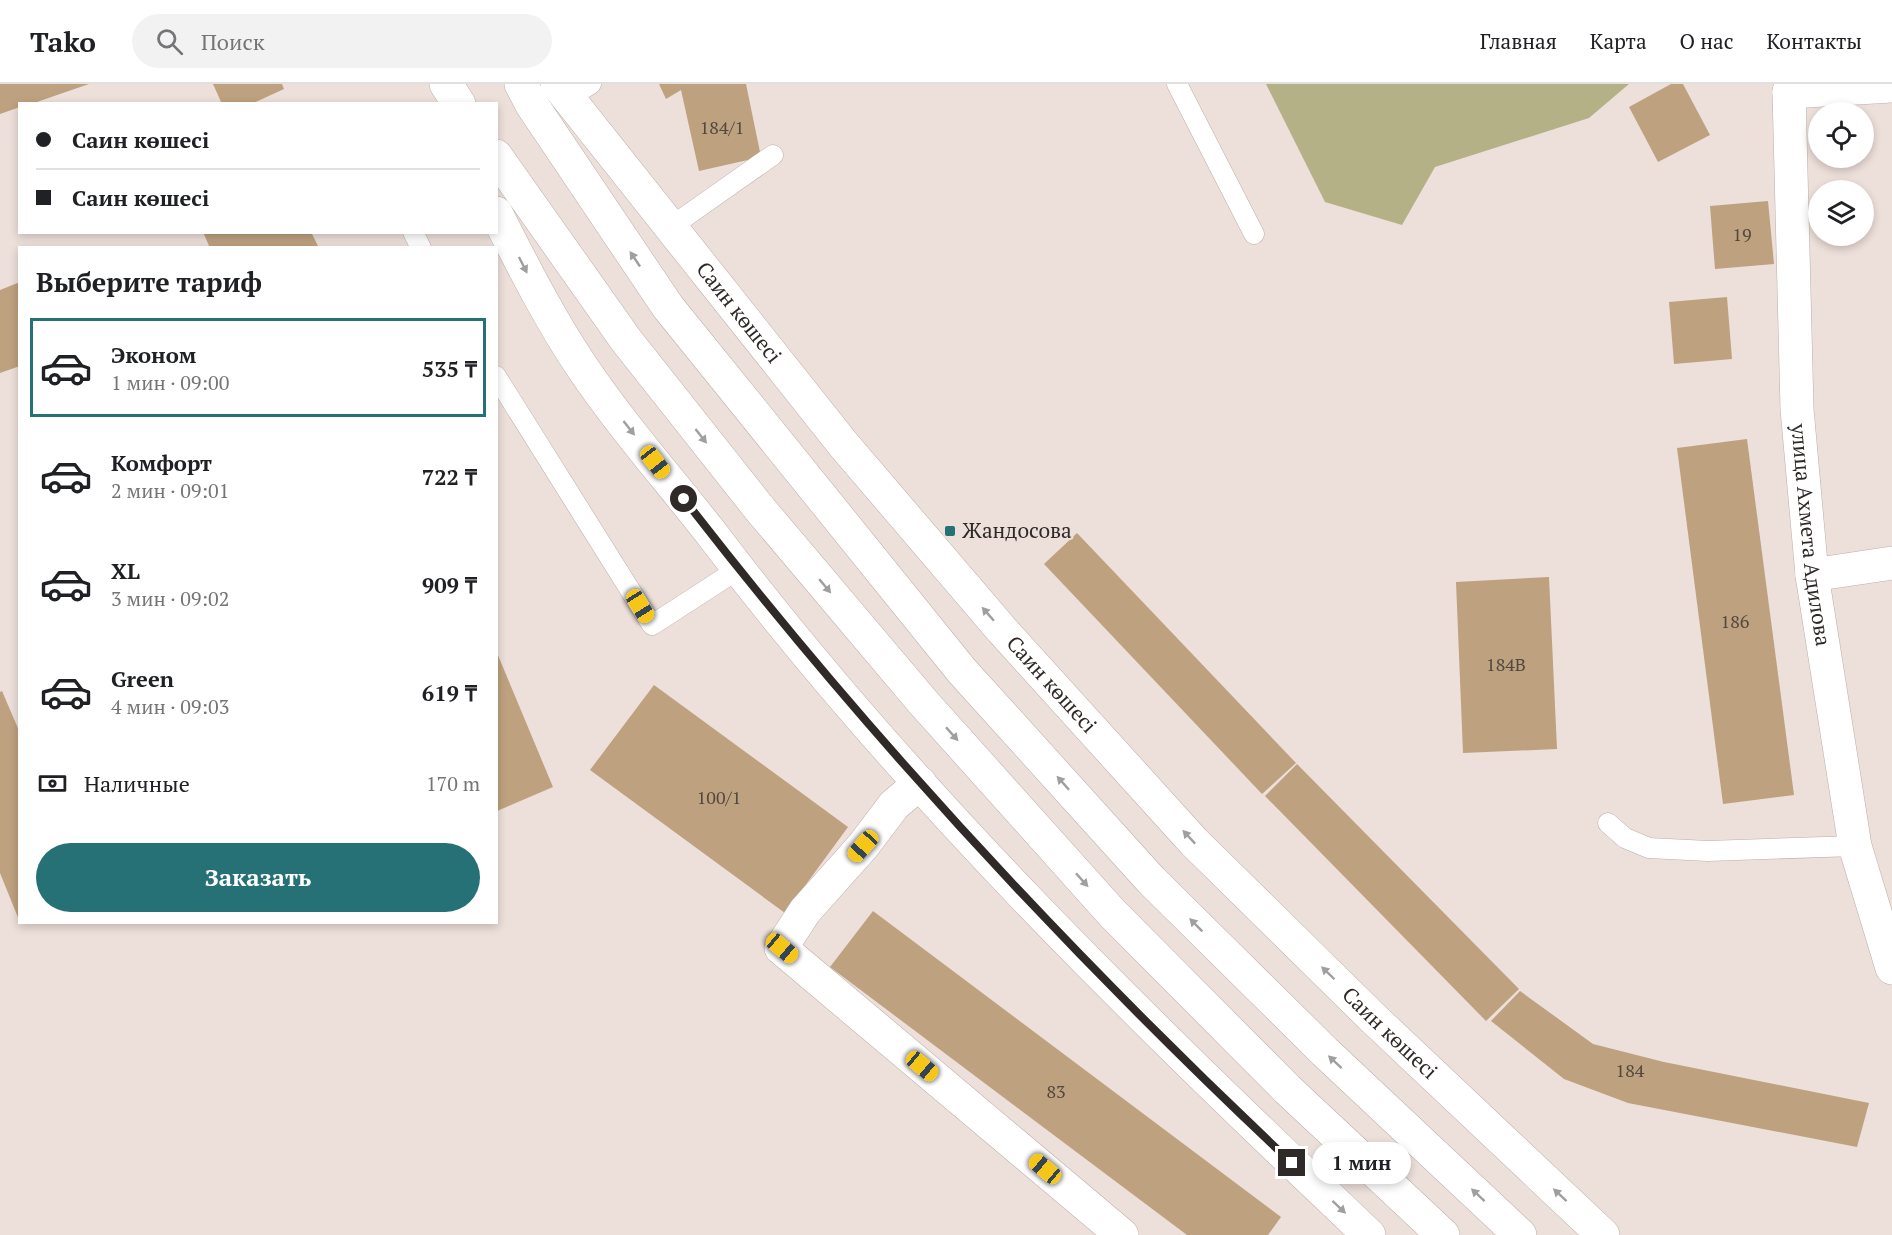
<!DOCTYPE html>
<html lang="ru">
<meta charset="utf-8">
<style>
:root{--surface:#fff;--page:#f2f2f2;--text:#202124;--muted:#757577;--line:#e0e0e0;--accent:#267175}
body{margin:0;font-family:"PT Serif",serif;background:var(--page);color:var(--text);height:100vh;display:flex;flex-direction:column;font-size:22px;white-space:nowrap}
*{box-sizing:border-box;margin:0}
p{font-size:20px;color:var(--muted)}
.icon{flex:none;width:33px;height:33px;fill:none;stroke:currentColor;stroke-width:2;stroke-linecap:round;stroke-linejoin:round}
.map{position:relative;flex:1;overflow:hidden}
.side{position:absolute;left:18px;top:162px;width:480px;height:678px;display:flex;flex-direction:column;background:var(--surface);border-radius:0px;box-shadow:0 3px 9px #0003}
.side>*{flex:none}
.banner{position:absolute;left:18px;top:18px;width:480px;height:132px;border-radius:0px;box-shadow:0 3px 9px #0003;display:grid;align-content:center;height:132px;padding:0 18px;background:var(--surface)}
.tools{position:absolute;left:1808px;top:18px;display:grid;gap:12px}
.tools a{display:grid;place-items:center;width:66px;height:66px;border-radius:50%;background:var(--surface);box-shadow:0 3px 9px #0003;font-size:30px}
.end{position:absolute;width:27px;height:27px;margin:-14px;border:8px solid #2f2a28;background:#fff;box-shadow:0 0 0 3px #fff}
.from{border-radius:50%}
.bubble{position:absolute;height:42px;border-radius:21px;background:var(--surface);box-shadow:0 3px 9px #0003;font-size:20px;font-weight:700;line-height:42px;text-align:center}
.car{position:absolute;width:18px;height:36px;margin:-18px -9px;border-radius:8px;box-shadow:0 0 4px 2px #0007;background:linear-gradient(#f5c518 24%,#345 0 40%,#f5c518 0 76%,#345 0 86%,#f5c518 0)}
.banner b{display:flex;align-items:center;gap:21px;height:57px;font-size:22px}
.banner b+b{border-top:2px solid var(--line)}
.banner i{width:15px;height:15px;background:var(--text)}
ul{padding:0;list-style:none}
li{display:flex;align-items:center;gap:18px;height:99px;margin:0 12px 9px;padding:0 6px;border:3px solid transparent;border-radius:0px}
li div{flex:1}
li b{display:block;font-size:22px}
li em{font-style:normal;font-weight:700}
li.on{border-color:var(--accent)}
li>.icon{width:54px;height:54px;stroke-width:1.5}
h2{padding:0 18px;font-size:27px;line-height:72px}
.pay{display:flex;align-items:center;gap:15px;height:66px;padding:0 18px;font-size:22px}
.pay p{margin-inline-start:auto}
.primary-button{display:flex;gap:12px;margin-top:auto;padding:12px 18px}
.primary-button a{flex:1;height:69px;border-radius:36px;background:var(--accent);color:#fff;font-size:24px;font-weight:700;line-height:69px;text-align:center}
header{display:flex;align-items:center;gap:36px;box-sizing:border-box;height:84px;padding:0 30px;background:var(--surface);border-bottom:2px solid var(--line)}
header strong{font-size:28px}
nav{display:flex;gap:33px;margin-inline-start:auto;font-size:21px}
.search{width:420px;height:54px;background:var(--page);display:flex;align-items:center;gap:15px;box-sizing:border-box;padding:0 21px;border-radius:33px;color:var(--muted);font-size:22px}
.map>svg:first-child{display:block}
.forest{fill:#b5b186}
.building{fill:#bea17f}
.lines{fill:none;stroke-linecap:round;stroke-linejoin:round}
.lane-casing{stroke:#bdafaa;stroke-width:21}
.street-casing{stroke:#bdafaa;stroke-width:34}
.primary-casing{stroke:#bdafaa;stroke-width:34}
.lane{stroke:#fff;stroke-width:20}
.street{stroke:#fff;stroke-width:33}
.primary{stroke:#fff;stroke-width:33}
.oneway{fill:#a19f9e}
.route{stroke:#2f2a28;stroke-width:8}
.poi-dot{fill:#267175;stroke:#eddfda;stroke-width:2}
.labels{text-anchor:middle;stroke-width:4.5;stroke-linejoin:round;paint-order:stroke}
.number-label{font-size:18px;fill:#53483e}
.street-label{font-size:21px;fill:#2f2a28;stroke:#eddfda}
.poi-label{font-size:21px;fill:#2f2a28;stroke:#eddfda;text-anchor:start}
</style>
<header>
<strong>Tako</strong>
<div class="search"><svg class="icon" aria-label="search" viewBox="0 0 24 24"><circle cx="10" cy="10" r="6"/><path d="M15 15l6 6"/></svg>Поиск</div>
<nav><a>Главная</a><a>Карта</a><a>О нас</a><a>Контакты</a></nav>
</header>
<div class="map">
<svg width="1892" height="1151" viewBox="0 0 1892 1151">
<rect width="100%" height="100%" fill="#eddfda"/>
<path class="forest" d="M1266,0H1629L1589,34L1435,83L1402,141L1325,118Z"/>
<g class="building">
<path d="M0,0H89L31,20H20V23L0,30Z"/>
<path d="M213,0H282L284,5L251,20H222Z"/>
<path d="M659,0H746L761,73L699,87L681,6L666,15Z"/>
<path d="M1671,0H1683L1710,51L1658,78L1629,23Z"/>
<path d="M1768,117L1774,180L1715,185L1710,122Z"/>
<path d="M203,148H311L319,164H210Z"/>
<path d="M20,198V282L0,289V206Z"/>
<path d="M1727,213L1732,275L1674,280L1669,218Z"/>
<path d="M1747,355L1794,711L1723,720L1677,364Z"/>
<path d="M1077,449L1296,679L1262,710L1044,480Z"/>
<path d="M1549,493L1557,665L1463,669L1456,498Z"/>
<path d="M497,569L553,703L497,727Z"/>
<path d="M654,601L848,743L785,829L590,686Z"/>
<path d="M2,607L20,649L19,836L0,789V608Z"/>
<path d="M1297,680L1519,905L1486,937L1265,712Z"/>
<path d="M873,827L1281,1133L1268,1151H1187L830,883Z"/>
<path d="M1520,907L1593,960L1664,978L1869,1019L1857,1063L1628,1019L1564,995L1491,937Z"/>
</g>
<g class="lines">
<defs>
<g id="lane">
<path d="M1177,0L1254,150"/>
<path d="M568,14L591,0"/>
<path d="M672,142L773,71"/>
<path d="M413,148L421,164"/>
<path d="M496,292L652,541L737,486"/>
<path d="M1608,739L1625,754L1649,764L1708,767L1855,762"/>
</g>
<g id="street">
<path id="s1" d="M1791,0L1789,8L1797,325L1812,491L1855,762L1892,884"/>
<path d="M1789,8L1892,2"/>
<path d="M1812,491L1892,479"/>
<path d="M920,699L894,721L863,762L805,827L781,864L1122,1151"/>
</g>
<g id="primary">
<path d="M446,0L459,20"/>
<path d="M521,0L532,21L668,223L962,587L1151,796L1325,968L1520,1151"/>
<path id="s2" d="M557,0L843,360L1002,546L1194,758L1373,934L1603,1151"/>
<path d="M496,72L626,256L759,424L922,617L1112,829L1287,1005L1443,1151"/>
<path d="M496,129C523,182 549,234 582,283C621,341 668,394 711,449C905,705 1136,931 1369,1151"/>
</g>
</defs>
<use href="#lane" class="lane-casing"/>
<use href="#street" class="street-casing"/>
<use href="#primary" class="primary-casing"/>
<use href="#lane" class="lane"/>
<use href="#street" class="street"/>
<use href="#primary" class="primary"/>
</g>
<defs><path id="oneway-solid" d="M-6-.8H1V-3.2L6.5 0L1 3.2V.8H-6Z" transform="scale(1.5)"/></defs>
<g class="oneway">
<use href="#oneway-solid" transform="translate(635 175) rotate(-124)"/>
<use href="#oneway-solid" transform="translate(523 181) rotate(63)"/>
<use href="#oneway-solid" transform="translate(629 344) rotate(52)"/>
<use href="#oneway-solid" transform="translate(701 352) rotate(52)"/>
<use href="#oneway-solid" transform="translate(825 502) rotate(50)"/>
<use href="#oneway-solid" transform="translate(988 530) rotate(-131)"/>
<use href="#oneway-solid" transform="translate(952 650) rotate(48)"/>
<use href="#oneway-solid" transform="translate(1063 699) rotate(-132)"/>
<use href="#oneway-solid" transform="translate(1189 753) rotate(-133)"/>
<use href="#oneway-solid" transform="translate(1082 796) rotate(48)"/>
<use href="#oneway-solid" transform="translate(1196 841) rotate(-135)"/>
<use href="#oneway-solid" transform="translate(1328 889) rotate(-136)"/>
<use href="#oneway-solid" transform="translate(1335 978) rotate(-137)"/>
<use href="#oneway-solid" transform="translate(1478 1111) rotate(-137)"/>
<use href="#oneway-solid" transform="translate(1560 1111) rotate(-137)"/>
<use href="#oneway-solid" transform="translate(1339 1123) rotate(43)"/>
</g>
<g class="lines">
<path class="route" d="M684,415C868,653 1073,873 1292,1079"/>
</g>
<rect class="poi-dot" x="944" y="441" width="12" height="12" rx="3"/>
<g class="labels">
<g class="number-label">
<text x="722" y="50">184/1</text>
<text x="1742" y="157">19</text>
<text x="1735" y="544">186</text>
<text x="1506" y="587">184В</text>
<text x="719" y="720">100/1</text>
<text x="1630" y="993">184</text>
<text x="1056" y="1014">83</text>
</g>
<g class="street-label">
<text dy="7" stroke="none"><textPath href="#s2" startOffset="292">Саин көшесі</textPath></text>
<text dy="7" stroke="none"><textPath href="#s1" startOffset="452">улица Ахмета Адилова</textPath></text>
<text dy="7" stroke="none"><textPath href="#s2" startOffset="778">Саин көшесі</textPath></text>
<text dy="7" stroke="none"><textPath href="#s2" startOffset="1264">Саин көшесі</textPath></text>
</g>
<g class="poi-label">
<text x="962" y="454">Жандосова</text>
</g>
</g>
</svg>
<div class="tools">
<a><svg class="icon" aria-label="locate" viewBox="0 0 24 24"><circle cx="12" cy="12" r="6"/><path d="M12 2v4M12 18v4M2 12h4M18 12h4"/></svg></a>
<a><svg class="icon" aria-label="layers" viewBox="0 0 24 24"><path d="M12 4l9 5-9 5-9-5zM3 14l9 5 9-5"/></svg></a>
</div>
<i class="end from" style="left:684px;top:415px"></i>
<i class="end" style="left:1292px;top:1079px"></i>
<div class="bubble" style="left:1312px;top:1058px;width:99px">1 мин</div>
<i class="car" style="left:655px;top:378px;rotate:142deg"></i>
<i class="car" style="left:640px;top:522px;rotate:148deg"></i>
<i class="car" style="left:863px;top:762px;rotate:222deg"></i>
<i class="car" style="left:782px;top:864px;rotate:130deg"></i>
<i class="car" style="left:922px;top:982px;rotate:130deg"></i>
<i class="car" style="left:1045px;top:1085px;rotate:310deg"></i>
<div class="banner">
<b><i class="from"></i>Саин көшесі</b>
<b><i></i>Саин көшесі</b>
</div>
<section class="side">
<h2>Выберите тариф</h2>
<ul>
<li class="on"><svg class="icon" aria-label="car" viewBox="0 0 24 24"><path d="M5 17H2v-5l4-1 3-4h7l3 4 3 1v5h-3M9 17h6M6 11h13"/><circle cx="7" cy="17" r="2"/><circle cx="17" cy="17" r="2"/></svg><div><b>Эконом</b><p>1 мин · 09:00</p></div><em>535 ₸</em></li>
<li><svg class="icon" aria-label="car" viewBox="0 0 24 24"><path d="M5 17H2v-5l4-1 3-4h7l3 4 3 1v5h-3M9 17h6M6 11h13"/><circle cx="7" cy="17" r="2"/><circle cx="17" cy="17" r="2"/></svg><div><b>Комфорт</b><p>2 мин · 09:01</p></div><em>722 ₸</em></li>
<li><svg class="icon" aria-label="car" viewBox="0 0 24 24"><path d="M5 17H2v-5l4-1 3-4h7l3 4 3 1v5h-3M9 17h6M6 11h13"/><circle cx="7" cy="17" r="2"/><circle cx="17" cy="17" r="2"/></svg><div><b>XL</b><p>3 мин · 09:02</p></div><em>909 ₸</em></li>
<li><svg class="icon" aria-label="car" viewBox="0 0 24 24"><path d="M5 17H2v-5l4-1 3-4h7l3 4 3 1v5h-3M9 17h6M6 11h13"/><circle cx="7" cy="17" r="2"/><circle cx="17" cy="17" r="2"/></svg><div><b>Green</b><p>4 мин · 09:03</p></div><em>619 ₸</em></li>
</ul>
<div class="pay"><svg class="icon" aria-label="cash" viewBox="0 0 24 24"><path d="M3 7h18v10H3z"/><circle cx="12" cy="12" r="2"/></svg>Наличные<p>170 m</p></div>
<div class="primary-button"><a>Заказать</a></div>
</section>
</div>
